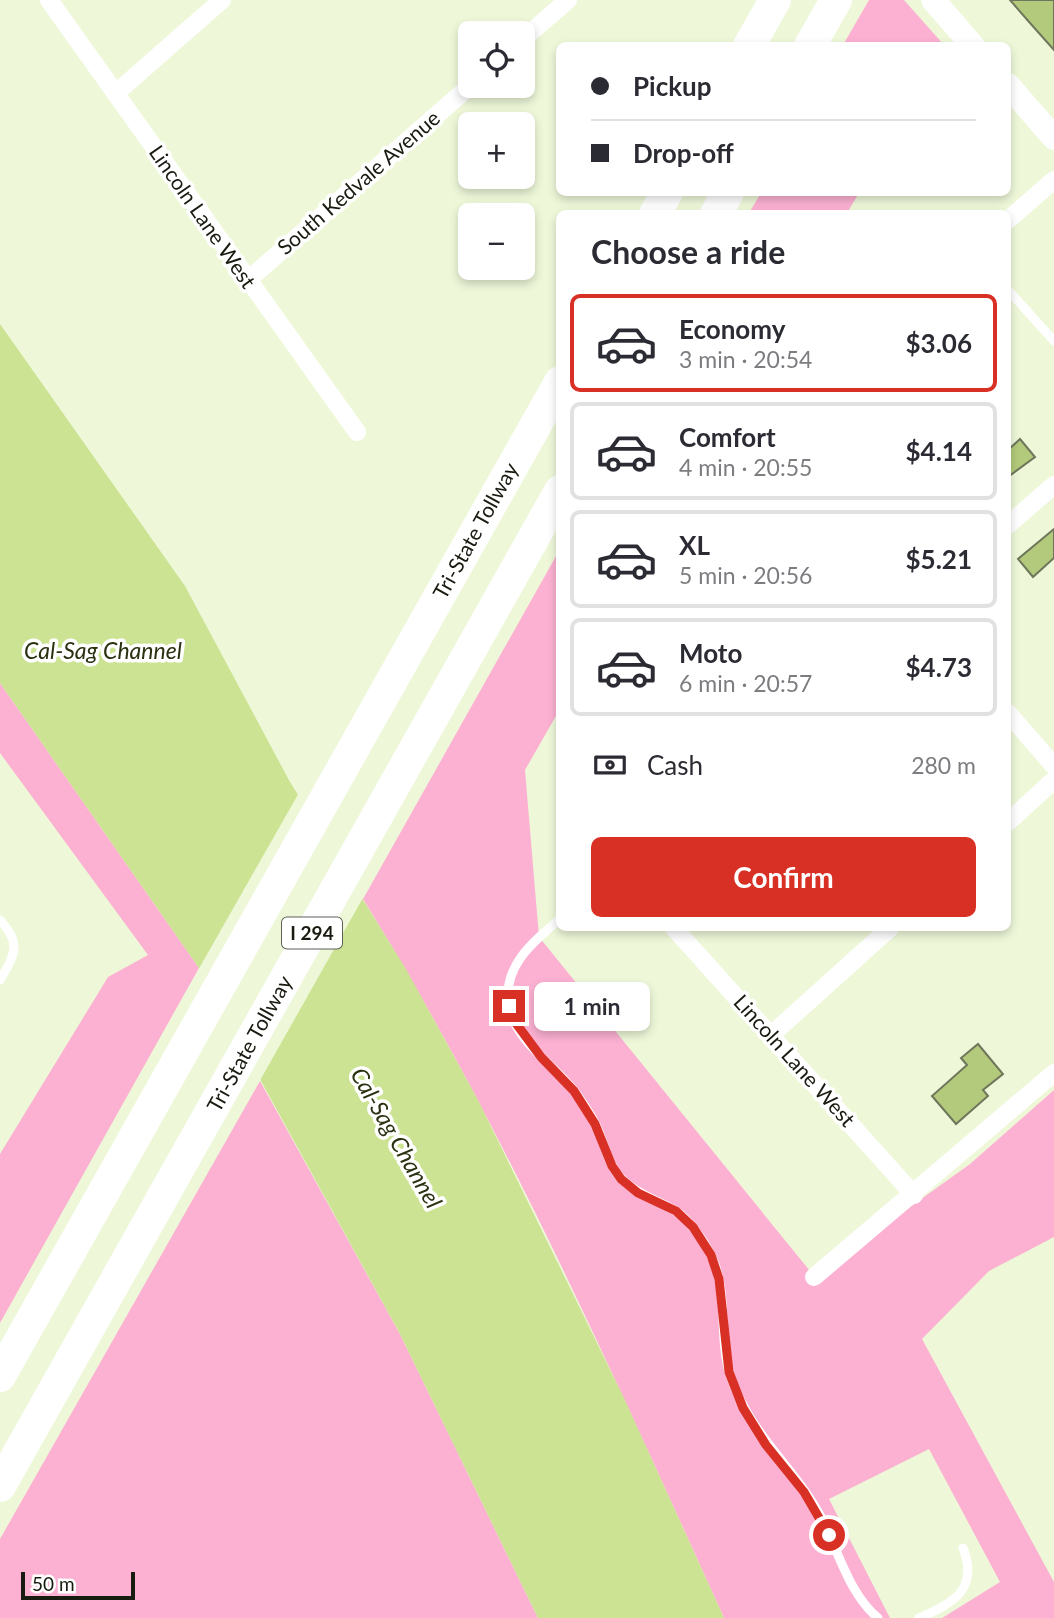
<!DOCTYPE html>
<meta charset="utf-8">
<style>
:root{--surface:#fff;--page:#f2f2f3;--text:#2b2b33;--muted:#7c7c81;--line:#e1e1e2;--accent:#d93025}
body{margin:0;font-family:Lato,sans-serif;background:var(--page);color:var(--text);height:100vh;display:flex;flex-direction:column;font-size:26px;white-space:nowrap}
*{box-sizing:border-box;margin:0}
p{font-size:23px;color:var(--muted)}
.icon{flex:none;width:38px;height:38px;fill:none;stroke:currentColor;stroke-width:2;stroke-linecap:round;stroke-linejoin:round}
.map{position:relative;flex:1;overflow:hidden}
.details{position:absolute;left:556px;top:210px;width:455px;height:721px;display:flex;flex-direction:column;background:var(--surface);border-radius:10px;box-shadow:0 4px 10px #0003}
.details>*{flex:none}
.hud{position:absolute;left:556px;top:42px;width:455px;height:154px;border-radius:10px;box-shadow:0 4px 10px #0003;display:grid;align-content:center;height:154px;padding:0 35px;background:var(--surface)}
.tools{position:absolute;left:458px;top:21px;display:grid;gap:14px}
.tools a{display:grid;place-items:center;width:77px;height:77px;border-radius:10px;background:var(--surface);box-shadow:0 4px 10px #0003;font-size:35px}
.scale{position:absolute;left:21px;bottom:18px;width:114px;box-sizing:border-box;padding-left:7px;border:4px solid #181b10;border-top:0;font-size:19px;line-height:24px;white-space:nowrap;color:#181b10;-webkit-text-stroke:5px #fff;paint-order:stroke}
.end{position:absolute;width:32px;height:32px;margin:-16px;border:9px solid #d93025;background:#fff;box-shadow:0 0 0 4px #fff}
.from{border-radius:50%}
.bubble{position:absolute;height:49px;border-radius:10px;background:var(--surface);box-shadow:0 4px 10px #0003;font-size:23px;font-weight:700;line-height:49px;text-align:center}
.hud b{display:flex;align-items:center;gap:24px;height:66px;font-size:26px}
.hud b+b{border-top:2px solid var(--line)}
.hud i{width:18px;height:18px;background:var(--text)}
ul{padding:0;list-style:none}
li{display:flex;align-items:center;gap:21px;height:98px;margin:0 14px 10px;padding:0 21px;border:4px solid var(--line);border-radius:10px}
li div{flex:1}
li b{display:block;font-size:26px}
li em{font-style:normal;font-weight:700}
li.on{border-color:var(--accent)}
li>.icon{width:63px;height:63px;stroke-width:1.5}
h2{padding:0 35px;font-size:32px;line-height:84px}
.pay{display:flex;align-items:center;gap:18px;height:77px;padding:0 35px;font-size:26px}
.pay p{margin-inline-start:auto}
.cta{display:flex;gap:14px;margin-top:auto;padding:14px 35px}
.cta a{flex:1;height:80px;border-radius:10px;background:var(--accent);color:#fff;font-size:28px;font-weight:700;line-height:80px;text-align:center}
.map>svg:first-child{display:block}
.green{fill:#fcb1d2}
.water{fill:#cce393}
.pier{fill:#eef8d9}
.building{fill:#b3c97b;stroke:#6e765b;stroke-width:2}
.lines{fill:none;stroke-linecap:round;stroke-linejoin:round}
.lane{stroke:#fff;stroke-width:9}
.street{stroke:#fff;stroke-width:18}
.secondary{stroke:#fff;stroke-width:24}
.highway{stroke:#fff;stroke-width:32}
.route{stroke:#d93025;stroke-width:9}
.labels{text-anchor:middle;stroke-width:7;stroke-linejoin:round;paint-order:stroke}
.shield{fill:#fff;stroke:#5d5f58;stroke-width:2}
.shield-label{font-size:19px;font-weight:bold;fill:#181b10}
.street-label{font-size:21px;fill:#181b10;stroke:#fff}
.water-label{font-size:23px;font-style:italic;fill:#293110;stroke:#fff}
</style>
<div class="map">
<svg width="1054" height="1618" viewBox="0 0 1054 1618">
<rect width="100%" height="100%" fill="#eef8d9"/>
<g class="green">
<path d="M869,0H904L944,45H843Z"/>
<path d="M761,193V192L859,193L847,213H749Z"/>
<path d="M560,549V709L525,770L539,937L814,1276L970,1164L1054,1090V1237L989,1271L922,1339L1054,1582V1618H942L1000,1582L929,1449L829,1499L890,1618H724C613,1374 504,1127 363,899Z"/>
<path d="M0,683L199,968L0,1323V1154L108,977L148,955L0,753Z"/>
<path d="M260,1081L400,1334L538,1618H0V1539Z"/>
</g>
<path class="water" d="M0,324L185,586L290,782L406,969L478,1100L624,1398L724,1618H538L400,1334L199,968L0,683Z"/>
<path class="pier" d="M300,791L364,896L258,1084L197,972Z"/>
<g class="building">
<path d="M1010,0H1054V50L1030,23Z"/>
<path d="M1020,439L1035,457L1008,477V450Z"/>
<path d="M1054,529V558L1033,577L1018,559Z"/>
<path d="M978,1044L1003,1074L983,1090L988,1096L956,1124L932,1096L967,1065L961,1058Z"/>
</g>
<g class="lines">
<g class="lane">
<path d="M1008,290L1054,341"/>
<path d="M560,919C533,942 502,966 509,1006C515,1042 556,1066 576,1093C583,1103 591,1114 596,1125C605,1144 608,1167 624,1181C639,1195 657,1200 674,1210C689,1219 703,1239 711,1255C729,1291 718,1337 730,1375C750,1435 793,1465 821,1517C838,1550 849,1594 878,1618"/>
<path d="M0,920C22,944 15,954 0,980"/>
<path d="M919,1618C954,1603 979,1589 963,1548"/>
</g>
<g class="street">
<path d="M49,0L357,432"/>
<path d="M523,39L568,0"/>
<path d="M116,93L222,0"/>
<path d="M1008,220L1054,180"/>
<path d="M247,281L471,85"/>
<path d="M1008,525L1054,485"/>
<path d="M1008,713L1054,766"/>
<path d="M1008,822L1054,780"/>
<path d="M674,928L914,1195"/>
<path d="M770,1036L890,928"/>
<path d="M814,1277L1054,1073"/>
</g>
<g class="secondary">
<path d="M933,0L973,46"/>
<path d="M1008,85L1054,138"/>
</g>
<g class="highway">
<path d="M749,46L775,0"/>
<path d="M810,46L836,0"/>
<path d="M655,214L667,192"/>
<path d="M716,214L728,192"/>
<path d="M0,1376L560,382"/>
<path d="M0,1486L560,491"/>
</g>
</g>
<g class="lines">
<path class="route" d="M509,1006L515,1022L541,1057L574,1091L595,1124L612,1166L621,1179L638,1193L676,1211L693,1227L711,1255L719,1279L729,1372L743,1408L766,1445L804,1492L829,1535"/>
</g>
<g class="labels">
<rect class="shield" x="282" y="917.5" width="60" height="31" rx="5"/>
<g class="shield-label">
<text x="312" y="940">I 294</text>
</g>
<g class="street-label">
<text transform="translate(359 183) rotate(-41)" y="7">South Kedvale Avenue</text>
<text transform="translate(202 217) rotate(55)" y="7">Lincoln Lane West</text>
<text transform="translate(476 531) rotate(-61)" y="7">Tri-State Tollway</text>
<text transform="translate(250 1044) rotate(-61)" y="7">Tri-State Tollway</text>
<text transform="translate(794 1061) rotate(48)" y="7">Lincoln Lane West</text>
</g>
<g class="water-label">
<text x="103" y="659">Cal-Sag Channel</text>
<text transform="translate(396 1138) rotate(60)" y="8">Cal-Sag Channel</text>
</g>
</g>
</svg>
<div class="tools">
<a><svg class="icon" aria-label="locate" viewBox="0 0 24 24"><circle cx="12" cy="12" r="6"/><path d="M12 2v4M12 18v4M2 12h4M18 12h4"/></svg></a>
<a>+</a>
<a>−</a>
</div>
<div class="scale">50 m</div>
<i class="end from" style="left:829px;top:1535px"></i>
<i class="end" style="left:509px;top:1006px"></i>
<div class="bubble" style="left:534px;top:982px;width:116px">1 min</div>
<div class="hud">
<b><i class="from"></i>Pickup</b>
<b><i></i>Drop-off</b>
</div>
<section class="details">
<h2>Choose a ride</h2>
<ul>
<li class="on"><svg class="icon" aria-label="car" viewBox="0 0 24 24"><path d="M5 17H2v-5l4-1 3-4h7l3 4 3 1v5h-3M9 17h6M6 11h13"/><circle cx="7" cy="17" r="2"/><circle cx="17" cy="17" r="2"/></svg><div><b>Economy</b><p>3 min · 20:54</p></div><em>$3.06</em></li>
<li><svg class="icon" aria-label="car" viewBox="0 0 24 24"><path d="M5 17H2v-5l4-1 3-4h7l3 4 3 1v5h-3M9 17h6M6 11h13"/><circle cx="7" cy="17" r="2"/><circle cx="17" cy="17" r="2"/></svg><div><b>Comfort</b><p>4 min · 20:55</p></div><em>$4.14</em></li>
<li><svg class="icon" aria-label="car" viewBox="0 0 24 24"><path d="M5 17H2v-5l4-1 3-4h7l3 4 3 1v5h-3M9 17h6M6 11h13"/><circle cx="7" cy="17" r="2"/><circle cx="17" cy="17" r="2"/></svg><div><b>XL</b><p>5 min · 20:56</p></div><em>$5.21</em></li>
<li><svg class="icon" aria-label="car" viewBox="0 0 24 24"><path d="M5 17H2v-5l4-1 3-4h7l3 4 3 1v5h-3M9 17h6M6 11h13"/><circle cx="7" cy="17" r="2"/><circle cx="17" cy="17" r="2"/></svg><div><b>Moto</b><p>6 min · 20:57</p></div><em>$4.73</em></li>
</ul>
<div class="pay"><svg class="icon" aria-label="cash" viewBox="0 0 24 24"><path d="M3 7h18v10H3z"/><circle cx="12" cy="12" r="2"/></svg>Cash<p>280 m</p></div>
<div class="cta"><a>Confirm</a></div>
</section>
</div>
